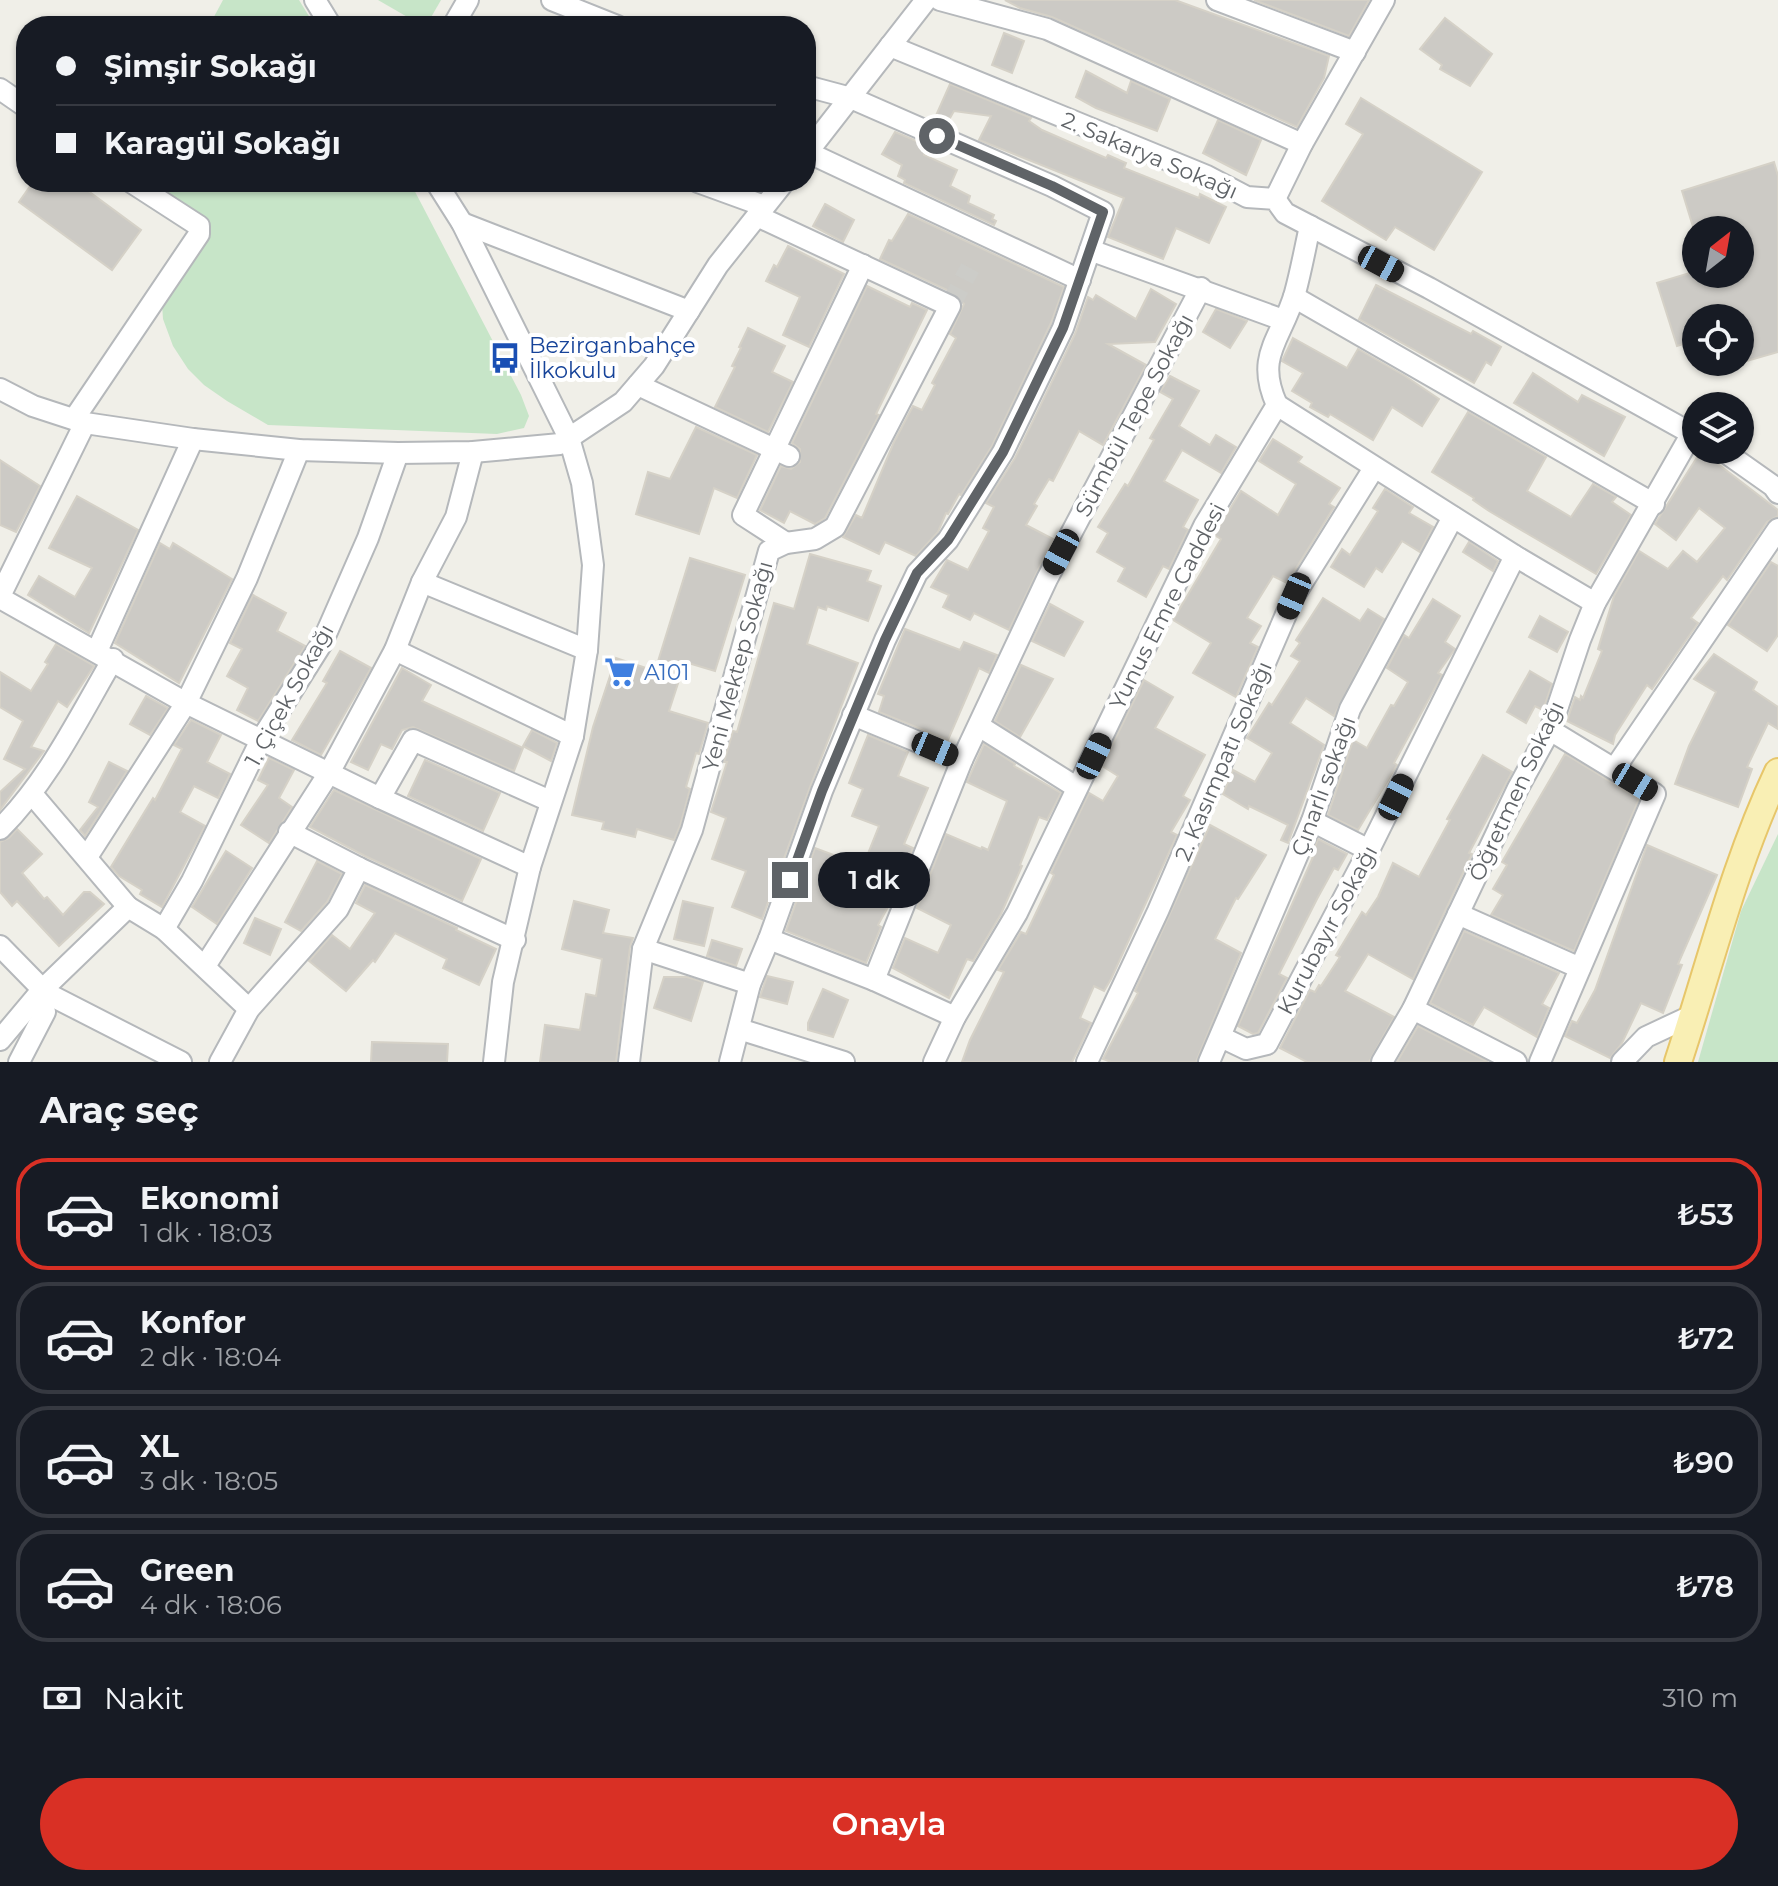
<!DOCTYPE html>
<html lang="tr">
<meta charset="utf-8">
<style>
:root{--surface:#171b24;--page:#242831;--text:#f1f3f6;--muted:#9ea1a6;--line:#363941;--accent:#d93025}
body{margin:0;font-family:Montserrat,sans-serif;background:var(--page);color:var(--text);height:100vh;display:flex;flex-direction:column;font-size:30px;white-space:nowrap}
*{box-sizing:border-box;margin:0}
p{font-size:26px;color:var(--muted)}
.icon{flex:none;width:44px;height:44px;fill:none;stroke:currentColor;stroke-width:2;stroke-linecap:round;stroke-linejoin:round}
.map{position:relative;height:1062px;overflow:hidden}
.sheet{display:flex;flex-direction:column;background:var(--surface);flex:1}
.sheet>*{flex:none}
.top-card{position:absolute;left:16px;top:16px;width:800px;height:176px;border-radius:32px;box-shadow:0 2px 6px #0004;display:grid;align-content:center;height:176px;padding:0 40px;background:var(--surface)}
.needle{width:52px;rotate:31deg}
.tools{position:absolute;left:1682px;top:216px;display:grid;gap:16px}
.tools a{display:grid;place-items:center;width:72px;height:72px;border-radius:50%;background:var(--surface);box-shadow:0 2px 6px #0004;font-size:40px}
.end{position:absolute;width:36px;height:36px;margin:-18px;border:10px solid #5f6367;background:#fff;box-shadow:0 0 0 4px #fff}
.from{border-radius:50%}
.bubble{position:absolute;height:56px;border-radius:28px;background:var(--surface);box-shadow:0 2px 6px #0004;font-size:26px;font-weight:600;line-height:56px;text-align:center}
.car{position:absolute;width:24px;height:48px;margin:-24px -12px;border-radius:10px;box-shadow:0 0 6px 2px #0007;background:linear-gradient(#222 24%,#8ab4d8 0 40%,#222 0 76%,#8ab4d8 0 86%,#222 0)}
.top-card b{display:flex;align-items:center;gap:28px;height:76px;font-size:30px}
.top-card b+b{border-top:2px solid var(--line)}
.top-card i{width:20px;height:20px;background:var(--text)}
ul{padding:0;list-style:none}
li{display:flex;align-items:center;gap:24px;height:112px;margin:0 16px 12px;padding:0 24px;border:4px solid var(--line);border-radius:32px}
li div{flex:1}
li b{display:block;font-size:30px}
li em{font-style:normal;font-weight:600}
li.current{border-color:var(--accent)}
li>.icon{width:72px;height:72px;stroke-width:1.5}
h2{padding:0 40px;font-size:36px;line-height:96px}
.pay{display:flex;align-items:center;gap:20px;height:88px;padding:0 40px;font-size:30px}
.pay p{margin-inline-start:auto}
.cta{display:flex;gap:16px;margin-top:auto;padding:16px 40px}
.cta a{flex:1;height:92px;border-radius:48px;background:var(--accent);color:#fff;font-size:32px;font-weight:600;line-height:92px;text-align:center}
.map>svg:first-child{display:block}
.green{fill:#c7e5c8}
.building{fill:#cccac5;stroke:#d5d1c7;stroke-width:2}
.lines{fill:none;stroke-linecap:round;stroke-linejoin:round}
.minor-tunnel{stroke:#ccccc8;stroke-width:20;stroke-dasharray:20 10;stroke-linecap:butt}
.minor-casing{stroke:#b5b8bb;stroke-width:24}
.major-casing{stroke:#e7c66a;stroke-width:30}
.minor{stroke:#fff;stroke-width:20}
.major{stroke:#f9efb4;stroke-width:26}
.route{stroke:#5f6367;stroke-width:10}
.labels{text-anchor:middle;stroke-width:8;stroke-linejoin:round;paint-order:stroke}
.street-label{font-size:22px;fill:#5f6367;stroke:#fff}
.transit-label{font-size:22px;fill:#164399;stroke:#fff;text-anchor:start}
.shop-label{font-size:22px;fill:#366cbe;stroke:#fff;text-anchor:start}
</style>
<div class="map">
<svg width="1778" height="1062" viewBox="0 0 1778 1062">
<rect width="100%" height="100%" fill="#f0efe8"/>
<g class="green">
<path d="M223,0H299L315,26H209Z"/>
<path d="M378,0H441L426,26H423Z"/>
<path d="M132,182H410L521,395L529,416L524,428L497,434L268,425L227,401L204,385L188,369L173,346L163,319L162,304L199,234Z"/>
<path d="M1778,834V1062H1698L1741,911Z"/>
</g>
<g class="building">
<path d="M1005,0H1175L1329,56L1324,78L1297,127L1052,17L1020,8Z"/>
<path d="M1254,0H1369L1349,36Z"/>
<path d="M1445,18L1492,54L1470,86L1440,69L1442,65L1420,49Z"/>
<path d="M1004,33L1024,41L1012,73L992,65Z"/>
<path d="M1086,71L1127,93L1131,81L1170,99L1157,131L1096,108L1076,97Z"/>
<path d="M950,84L1031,118L1029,121L1042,130L1106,158L1108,155L1126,163L1124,168L1199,198L1200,194L1226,207L1209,243L1176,228L1163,259L1108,237L1124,198L979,140L991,116L954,111L946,125L934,120Z"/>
<path d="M1361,98L1482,172L1434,250L1395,227L1386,240L1322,201L1363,134L1346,124Z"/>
<path d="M1218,120L1261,140L1246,175L1203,153Z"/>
<path d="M895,132L926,145L924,155L957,170L950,186L970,196L968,203L994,215L992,219L996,221L994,225L904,183L905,180L898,176L902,165L882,154Z"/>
<path d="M1774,162L1778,176V352L1740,363V318H1696V340L1677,346L1657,283L1696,271V274H1740V230H1694L1682,191Z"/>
<path d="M33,182H76L141,230L112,270L19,202Z"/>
<path d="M825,204L854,220L843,242L813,226Z"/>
<path d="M908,214L1064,287L1051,323L992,446L961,495L959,494L948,514L946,513L938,532L916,556L885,542L879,554L843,537L856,515L862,518L894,442L913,406L922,410L935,385L932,383L956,338L950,334L964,304L956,294L880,259L889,240L892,241Z"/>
<path d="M788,246L844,274L809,347L783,335L800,297L766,281L774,265L777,267Z"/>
<path d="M1376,285L1471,334L1473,331L1501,347L1491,365L1486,362L1474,383L1359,319Z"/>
<path d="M867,286L910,307L912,303L927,310L876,414L879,415L825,518L815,524L790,511L784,523L760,510L781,466L791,469L800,462V449L792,443Z"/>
<path d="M1151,289L1176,304L1155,342L1108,344L1146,365L1103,445L1079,431L1053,481L1049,479L1034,504L1037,506L1026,525L1053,539L1009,630L974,613L970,620L943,607L949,595L931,587L947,560L968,570L989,531L983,528L994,507L986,503L1015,458L1075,334L1088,297L1093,300L1096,295L1136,319Z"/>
<path d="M1216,309L1247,321L1230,348L1203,332Z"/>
<path d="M748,328L785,346L772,372L793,382L768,432L715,407L735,367L732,366L741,348L739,347Z"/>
<path d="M1293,338L1347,368L1358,349L1405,376L1439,399L1422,426L1392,407L1373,440L1330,414L1328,417L1310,407L1312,403L1292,391L1303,373L1282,361Z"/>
<path d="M1533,373L1578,402L1582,395L1625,417L1604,456L1514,403Z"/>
<path d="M1170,376L1199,391L1179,426L1210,445L1216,435L1236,447L1221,473L1182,450L1164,481L1198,500L1183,527L1188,530L1169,569L1163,566L1146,597L1118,581L1125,568L1097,552L1108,533L1098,527L1125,484L1128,486L1154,440L1150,438L1173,399L1160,392Z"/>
<path d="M1468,412L1546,457L1527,491L1571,517L1593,484L1616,497L1612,502L1631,515L1596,574L1489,511L1473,500L1474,498L1432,472Z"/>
<path d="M696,427L757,455L737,498L714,488L699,534L636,514L648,472L670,479Z"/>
<path d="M1273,439L1302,457L1298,462L1340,488L1329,504L1334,507L1287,583L1273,576L1247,618L1261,626L1250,643L1258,647L1236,697L1193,673L1211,643L1173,620L1221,539L1214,535L1241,491L1278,515L1296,484L1259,461Z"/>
<path d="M1701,451L1778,510V516L1767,522L1727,580L1723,576L1691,618L1698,623L1652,689L1647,685L1615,735L1613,744L1567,721L1575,697L1580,700L1581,696L1583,698L1602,651L1598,649L1614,596L1639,551L1668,569L1683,551L1697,562L1725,528L1699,508L1676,540L1655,524Z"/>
<path d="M0,460L40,486L16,532L0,525Z"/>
<path d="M1385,489L1413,507L1409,513L1433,527L1420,552L1402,541L1382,572L1376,568L1364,587L1331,567L1342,549L1350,555L1378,511L1373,508Z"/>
<path d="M77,496L138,530L89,633L28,595L39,576L75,597L92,568L49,548Z"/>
<path d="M1469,542L1498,561L1493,571L1463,552Z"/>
<path d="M160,543L170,549L173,543L232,579L179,683L115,643Z"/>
<path d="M810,554L871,571L867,581L881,586L868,621L827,606L826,610L818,607L807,644L858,663L810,787L762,919L732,907L746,871L712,859L726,818L711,812L727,762H724L733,731L737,732L774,603L794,609Z"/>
<path d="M690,558L745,575L715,671L685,662L669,711L708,723L699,754L696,753L686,787L690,789L680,826L674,840L637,829L635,837L602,829L604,822L572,815L593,727L616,658L655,671Z"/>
<path d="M1771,562L1778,566V635L1767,651L1728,625Z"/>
<path d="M253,595L286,613L277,631L305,646L258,721L237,710L248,688L227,676L242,649L230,643Z"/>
<path d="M1323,598L1360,621L1368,609L1384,619L1334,716L1306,698L1290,723L1324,745L1288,843L1281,840L1288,825L1249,806L1248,809L1223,794L1233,770L1255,782L1272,753L1247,738L1269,703L1272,705L1300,661L1291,656L1300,643L1296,640Z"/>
<path d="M1433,599L1460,616L1445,642L1455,649L1438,673L1442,675L1394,763L1397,765L1358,830L1328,815L1353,740L1367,748L1391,705L1394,706L1408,682L1387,668L1404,635L1409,638Z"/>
<path d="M1050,604L1083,622L1064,656L1032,641Z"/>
<path d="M1540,616L1568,632L1557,652L1529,637Z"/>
<path d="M905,629L960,650L964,642L997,655L989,673L979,668L948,740L879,712L884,696L878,694Z"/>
<path d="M56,644L94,666L67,707L58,701L31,747L44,751L0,810V792L25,769L4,759L23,721L0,707V672L31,691L48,664L45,662Z"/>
<path d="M340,651L371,668L321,755L292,740L327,683L323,681Z"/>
<path d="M1714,654L1757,682L1753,690L1778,707V729L1768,723L1747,767L1752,769L1738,807L1675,784L1689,746L1716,692L1694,679Z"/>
<path d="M1021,665L1053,679L1020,737L995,721Z"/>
<path d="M402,668L431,685L422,701L523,748L514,771L413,727L402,730L392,749L381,744L368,770L351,762Z"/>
<path d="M1530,671L1552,684L1543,710L1535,706L1526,723L1507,712Z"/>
<path d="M1144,680L1173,697L1155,728L1205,755L1183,796L1190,800L1171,832L1177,835L1111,979L1104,991L1094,986L1080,1018L1091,1023L1079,1048L1072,1062H962L970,1040L1004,972L998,970L1021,932L1026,934L1054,875L1051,873L1055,864L1089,793L1103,801L1118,776L1102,766Z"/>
<path d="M146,696L168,708L150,735L130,724Z"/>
<path d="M191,720L221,735L207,762L230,774L218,798L194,786L180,812L205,826L162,907L140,894L142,890L119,876L111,867L153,798L155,800L182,749L174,745Z"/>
<path d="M532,730L557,743L551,761L523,746Z"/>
<path d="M868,735L908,752L898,776L928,788L904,844L913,848L894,896L878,925L881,927L866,963L786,931L815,848L863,866L879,826L852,816L863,789L849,783Z"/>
<path d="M984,744L1015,764L1014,766L1061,793L1047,820L1039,817L1020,865L1022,866L1001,914L973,961L967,959L949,998L893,968L905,938L938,953L951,925L917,908L946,834L981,849L982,847L988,850L1007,801L967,782Z"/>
<path d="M1565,754L1639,799L1574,951L1491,915L1503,895L1493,889L1507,865L1502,862Z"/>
<path d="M1483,755L1512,772L1469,853L1472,854L1413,979L1368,954L1345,991L1394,1017L1369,1062H1307L1280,1048L1310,990L1315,992L1319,985L1321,986L1340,957L1336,955L1362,912L1366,915L1378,897L1393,863L1419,877L1450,820L1447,819Z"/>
<path d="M269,758L294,770L279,798L292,807L269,843L241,825L268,785L258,780Z"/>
<path d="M425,760L500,793L483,831L408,796Z"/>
<path d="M109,762L127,771L85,836L80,830L98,807L89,802Z"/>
<path d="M334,790L481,859L462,901L365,856L310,827Z"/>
<path d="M1210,825L1266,855L1238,899L1236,898L1215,939L1241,953L1196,1062H1111L1103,1059L1138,993L1135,991Z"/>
<path d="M17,829L42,854L22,873L44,899L47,897L63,915L84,892H90L104,904L59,946L17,901L12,906L0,892V842L9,838Z"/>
<path d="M1318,839L1347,854L1338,870L1334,868L1317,899L1279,974L1287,978L1258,1033L1253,1034L1238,1026L1313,857L1311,856Z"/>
<path d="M1647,845L1717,875L1678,964L1682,965L1663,1013L1641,1003L1622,1043L1610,1058L1565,1036L1572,1021L1577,1023L1595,990Z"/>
<path d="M226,851L252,868L217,924L192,907Z"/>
<path d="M317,861L342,874L327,902L301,931L285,922Z"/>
<path d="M365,885L457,928L456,930L496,949L479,985L443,968L447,959L395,933L375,962L373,960L346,991L309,961L332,935L350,949L375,913L356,903Z"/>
<path d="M574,901L609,910L603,933L633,938L630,947L616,1062H540L545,1025L580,1030L586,994L596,996L602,959L562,949Z"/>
<path d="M683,901L713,908L704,946L674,939Z"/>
<path d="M255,918L281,929L270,955L244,943Z"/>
<path d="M1464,931L1559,973L1542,1004L1549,1008L1537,1037L1484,1007L1473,1025L1430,1003Z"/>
<path d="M712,940L742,949L736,966L707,956Z"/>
<path d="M767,976L793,982L787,1004L760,997Z"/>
<path d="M664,977H687L703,982L691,1021L654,1008Z"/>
<path d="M823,989L848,1000L833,1037L808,1030V1023Z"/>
<path d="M1418,1026L1488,1062H1397Z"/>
<path d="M372,1042L448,1044L447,1062H371Z"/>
</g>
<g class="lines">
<path class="minor-tunnel" d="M950,306L970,268"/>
<defs>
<g id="minor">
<path d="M315,0L331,26"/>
<path d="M552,0L617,26"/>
<path d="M940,0L1047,29L1302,144"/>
<path d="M1217,0L1355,52"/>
<path d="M453,26L468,0"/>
<path d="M890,46L1207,176L1247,197L1275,199L1285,213L1429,288L1696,436"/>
<path d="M0,89L26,107"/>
<path d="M807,152L1080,280"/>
<path d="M806,154L926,0"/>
<path d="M436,182L462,223L569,438L582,483L593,565L587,650L573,736L530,867L503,982L494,1062"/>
<path d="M698,182L764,206"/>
<path d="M1275,199L1302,144L1384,0"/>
<path d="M462,223L689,311"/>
<path d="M1090,250L1283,320"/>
<path d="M1294,297L1654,504"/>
<path d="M638,385L789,456"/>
<path d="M0,389L33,406L85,423L193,439L299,450L398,453L473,452L560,444L623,402L654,366L718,265L784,182"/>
<path d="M1277,405L1515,556L1595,603"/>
<path d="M74,419L199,234V226L131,182"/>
<path d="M1722,450L1773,486L1778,493"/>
<path d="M786,543L743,515L863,265"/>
<path d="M422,582L587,650"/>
<path d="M0,596L85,423"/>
<path d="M0,598L186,703L380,798L530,867"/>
<path d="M395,650L573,736"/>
<path d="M97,651L193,439"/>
<path d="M853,715L962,760"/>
<path d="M979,726L1076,787"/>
<path d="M1615,768L1778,529"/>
<path d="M32,794L128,907"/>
<path d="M380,798L413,740L550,801"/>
<path d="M1312,821L1369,850"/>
<path d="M0,829C49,780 78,719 113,659"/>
<path d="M289,832L359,868L515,940"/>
<path d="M87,857L186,703L247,578L299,450"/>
<path d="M1458,914L1580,968"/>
<path d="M164,929L192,881L261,740L322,643L368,538L398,453"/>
<path d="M769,939L874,980L955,1017"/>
<path d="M0,946L46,993L181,1062"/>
<path d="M643,949L750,984"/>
<path d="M205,966L329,773L395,650L422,582L456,517L473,452"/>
<path d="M874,980L962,760L1047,579L1201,288"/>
<path d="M1413,1009L1516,1062"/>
<path d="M739,1029L844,1062"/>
<path d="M1221,1037L1246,1049L1267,1044L1369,850L1515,556"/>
<path d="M0,1040L42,990L128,907L164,929L249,1009"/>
<path d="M19,1062L45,1012"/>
<path d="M220,1062L249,1009L338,909L359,868"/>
<path d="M629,1062L643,949L692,830L769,551L786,543L815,539L835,527L950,306L757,216"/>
<path d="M730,1062L750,984L769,939L822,791L885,640L917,573L948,540L1003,452L1063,328L1103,212L1052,186L851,98L806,86"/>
<path d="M934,1062L955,1017L1017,913L1204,526L1277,405C1254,355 1282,339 1295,293C1301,271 1305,249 1310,226"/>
<path d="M1087,1062L1158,911L1294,596L1374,468"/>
<path d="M1209,1062L1312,821L1350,709L1453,517"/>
<path d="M1382,1062L1413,1009L1518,788L1550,730L1580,640L1595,603L1692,433"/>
<path d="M1540,1062L1655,794L1550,730"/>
<path d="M1622,1062L1646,1037L1693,1015"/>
</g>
<path id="major" d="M1678,1062C1710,965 1734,865 1778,772"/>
</defs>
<use href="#minor" class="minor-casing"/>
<use href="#major" class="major-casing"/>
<use href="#minor" class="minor"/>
<use href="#major" class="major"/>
</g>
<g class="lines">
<path class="route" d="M790,880L822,791L885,640L917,573L948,540L1003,452L1063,328L1103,212L1052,186L937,136"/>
</g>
<defs>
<symbol id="bus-bare" viewBox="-9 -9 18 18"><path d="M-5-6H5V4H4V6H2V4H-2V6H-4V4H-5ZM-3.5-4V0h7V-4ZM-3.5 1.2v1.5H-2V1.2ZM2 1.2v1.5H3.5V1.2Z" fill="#1a4fb4" stroke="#fff" stroke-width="2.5" paint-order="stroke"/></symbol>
<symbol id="supermarket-bare" viewBox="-9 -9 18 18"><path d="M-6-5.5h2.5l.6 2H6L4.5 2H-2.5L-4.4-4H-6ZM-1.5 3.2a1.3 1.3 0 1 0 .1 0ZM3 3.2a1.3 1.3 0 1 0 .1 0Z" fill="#3f7fe0" stroke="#fff" stroke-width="2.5" paint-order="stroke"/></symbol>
</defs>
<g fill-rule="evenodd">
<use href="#bus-bare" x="483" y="336" width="44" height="44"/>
<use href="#supermarket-bare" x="598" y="650" width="44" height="44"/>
</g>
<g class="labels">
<g class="street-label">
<text transform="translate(1150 155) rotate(23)" y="8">2. Sakarya Sokağı</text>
<text transform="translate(1134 415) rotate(-62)" y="8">Sümbül Tepe Sokağı</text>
<text transform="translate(1167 606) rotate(-63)" y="8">Yunus Emre Caddesi</text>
<text transform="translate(737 666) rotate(-75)" y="8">Yeni Mektep Sokağı</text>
<text transform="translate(289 695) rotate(-61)" y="8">1. Çiçek Sokağı</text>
<text transform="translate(1223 761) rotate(-67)" y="8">2. Kasımpatı Sokağı</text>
<text transform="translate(1323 786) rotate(-70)" y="8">Çınarlı sokağı</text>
<text transform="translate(1516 791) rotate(-65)" y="8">Öğretmen Sokağı</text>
<text transform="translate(1327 930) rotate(-62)" y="8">Kurubayır Sokağı</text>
</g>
<g class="transit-label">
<text x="529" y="353">Bezirganbahçe<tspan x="529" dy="25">İlkokulu</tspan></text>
</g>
<g class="shop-label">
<text x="644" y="680">A101</text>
</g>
</g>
</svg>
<div class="tools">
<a><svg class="needle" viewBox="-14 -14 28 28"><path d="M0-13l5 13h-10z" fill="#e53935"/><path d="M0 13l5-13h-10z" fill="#9ea1a6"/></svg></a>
<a><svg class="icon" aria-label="locate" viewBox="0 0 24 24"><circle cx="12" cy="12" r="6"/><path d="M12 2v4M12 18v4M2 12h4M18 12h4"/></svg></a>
<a><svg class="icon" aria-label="layers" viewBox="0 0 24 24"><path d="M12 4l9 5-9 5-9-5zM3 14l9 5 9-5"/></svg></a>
</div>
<i class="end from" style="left:937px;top:136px"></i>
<i class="end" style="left:790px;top:880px"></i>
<div class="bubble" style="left:818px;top:852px;width:112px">1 dk</div>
<i class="car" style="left:1381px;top:264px;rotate:118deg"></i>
<i class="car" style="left:1061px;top:552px;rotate:208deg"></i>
<i class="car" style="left:1294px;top:596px;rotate:203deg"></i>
<i class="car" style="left:935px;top:749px;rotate:113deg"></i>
<i class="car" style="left:1094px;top:756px;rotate:25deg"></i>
<i class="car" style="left:1635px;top:782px;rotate:121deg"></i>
<i class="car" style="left:1396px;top:797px;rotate:26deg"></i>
<div class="top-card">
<b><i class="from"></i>Şimşir Sokağı</b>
<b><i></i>Karagül Sokağı</b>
</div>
</div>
<section class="sheet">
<h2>Araç seç</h2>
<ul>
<li class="current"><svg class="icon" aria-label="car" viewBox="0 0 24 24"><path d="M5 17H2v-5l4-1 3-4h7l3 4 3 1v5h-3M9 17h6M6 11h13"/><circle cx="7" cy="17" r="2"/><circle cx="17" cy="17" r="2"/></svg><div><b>Ekonomi</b><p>1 dk · 18:03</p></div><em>₺53</em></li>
<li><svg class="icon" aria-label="car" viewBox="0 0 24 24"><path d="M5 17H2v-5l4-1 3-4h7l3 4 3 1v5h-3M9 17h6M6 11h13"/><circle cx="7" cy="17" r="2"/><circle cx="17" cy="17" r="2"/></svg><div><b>Konfor</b><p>2 dk · 18:04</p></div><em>₺72</em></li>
<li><svg class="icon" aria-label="car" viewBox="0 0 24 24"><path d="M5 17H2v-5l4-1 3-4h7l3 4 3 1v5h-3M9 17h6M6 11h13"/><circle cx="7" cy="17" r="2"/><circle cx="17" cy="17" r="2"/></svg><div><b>XL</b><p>3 dk · 18:05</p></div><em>₺90</em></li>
<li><svg class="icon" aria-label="car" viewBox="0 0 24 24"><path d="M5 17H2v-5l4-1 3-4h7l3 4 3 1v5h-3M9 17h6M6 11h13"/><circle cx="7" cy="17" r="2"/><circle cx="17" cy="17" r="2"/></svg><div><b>Green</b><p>4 dk · 18:06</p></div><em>₺78</em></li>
</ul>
<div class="pay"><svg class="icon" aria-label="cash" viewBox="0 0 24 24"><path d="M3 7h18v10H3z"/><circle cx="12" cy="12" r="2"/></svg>Nakit<p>310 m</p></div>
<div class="cta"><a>Onayla</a></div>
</section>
